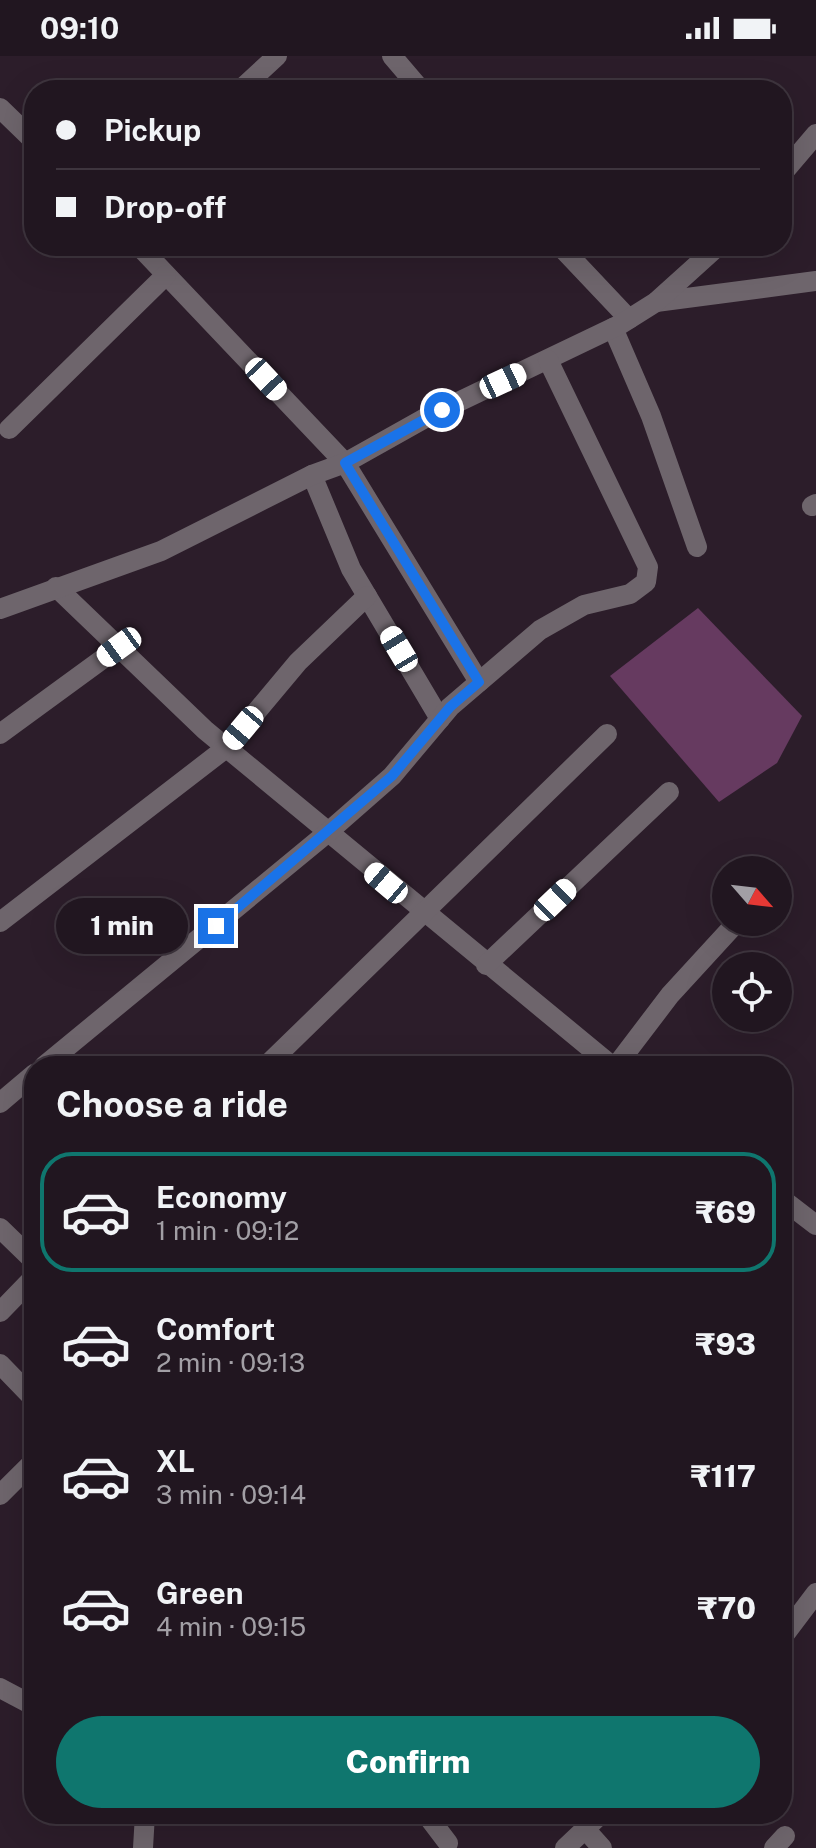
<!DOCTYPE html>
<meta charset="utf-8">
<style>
:root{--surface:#211620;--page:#291f29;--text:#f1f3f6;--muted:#a29fa5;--line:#3e353e;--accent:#0f766e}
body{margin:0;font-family:"Public Sans",sans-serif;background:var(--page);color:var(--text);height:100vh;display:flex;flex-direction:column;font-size:30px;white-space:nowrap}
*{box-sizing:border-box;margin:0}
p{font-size:26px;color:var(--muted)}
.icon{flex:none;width:44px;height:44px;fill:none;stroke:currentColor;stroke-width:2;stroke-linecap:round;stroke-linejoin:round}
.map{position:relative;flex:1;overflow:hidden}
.side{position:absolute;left:24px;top:1000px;width:768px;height:768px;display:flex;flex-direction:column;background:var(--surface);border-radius:32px;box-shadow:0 8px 32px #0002,0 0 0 2px var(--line)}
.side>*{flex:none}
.banner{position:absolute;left:24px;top:24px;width:768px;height:176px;border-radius:32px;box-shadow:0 8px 32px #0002,0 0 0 2px var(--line);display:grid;align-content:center;height:176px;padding:0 32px;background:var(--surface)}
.needle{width:52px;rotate:118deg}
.fabs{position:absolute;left:712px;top:800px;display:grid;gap:16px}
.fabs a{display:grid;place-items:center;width:80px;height:80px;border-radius:50%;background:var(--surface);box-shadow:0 8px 32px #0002,0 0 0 2px var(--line);font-size:40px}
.end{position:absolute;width:36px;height:36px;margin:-18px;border:10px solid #1a73e8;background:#fff;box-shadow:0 0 0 4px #fff}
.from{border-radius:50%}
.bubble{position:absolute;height:56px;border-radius:28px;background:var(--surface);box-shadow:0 8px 32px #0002,0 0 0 2px var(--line);font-size:26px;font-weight:800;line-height:56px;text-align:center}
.car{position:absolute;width:24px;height:48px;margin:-24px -12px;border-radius:10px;box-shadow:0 0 6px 2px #0007;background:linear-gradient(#fff 24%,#345 0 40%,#fff 0 76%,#345 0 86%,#fff 0)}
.banner b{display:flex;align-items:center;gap:28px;height:76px;font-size:30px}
.banner b+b{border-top:2px solid var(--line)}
.banner i{width:20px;height:20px;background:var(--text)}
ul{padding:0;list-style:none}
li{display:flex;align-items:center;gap:24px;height:120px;margin:0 16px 12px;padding:0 16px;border:4px solid transparent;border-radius:32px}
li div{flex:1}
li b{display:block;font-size:30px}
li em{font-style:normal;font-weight:800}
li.current{border-color:var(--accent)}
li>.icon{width:72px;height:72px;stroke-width:1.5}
h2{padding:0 32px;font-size:36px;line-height:96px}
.button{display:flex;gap:16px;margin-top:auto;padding:16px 32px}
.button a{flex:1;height:92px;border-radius:48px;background:var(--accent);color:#fff;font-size:32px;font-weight:800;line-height:92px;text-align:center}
.status{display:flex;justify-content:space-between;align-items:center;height:56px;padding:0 40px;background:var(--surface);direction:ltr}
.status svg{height:22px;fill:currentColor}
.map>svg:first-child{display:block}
.water{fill:#663a60}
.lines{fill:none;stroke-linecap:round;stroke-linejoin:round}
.minor{stroke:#6e656c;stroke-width:20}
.route{stroke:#1a73e8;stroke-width:10}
</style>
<div class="status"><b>09:10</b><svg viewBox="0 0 49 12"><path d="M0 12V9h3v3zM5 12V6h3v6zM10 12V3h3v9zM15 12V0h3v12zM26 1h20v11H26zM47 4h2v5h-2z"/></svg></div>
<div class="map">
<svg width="816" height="1792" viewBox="0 0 816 1792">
<rect width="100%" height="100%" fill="#2c1d2a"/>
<path class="water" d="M698,552L802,660L777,707L719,746L610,620Z"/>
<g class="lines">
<g class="minor">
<path d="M392,0L421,34"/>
<path d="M240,34L277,0"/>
<path d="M0,52L34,85"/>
<path d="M782,118L816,78"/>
<path d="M139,190L345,407L479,626"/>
<path d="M560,190L629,263"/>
<path d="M656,246L816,225"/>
<path d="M613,272L651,360L697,491"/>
<path d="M9,373L166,219"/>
<path d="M312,419L351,513L440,663"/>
<path d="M812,450L816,448"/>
<path d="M56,531L205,674L612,1010"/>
<path d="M0,553L161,495L312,419L345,407L427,361L621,268L656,246L718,190"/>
<path d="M0,678L119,591"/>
<path d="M0,866L226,692L298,606L367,540"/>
<path d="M486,909L669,736"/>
<path d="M44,1010L327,777L392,720L450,651L540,574L584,549L630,538L646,526L648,511L548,304"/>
<path d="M266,1010L607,678"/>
<path d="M616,1010L670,939L737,866"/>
<path d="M0,1047L34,1018"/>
<path d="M782,1143L816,1169"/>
<path d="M0,1172L34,1205"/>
<path d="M0,1256L34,1221"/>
<path d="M0,1308L34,1343"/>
<path d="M0,1439L34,1405"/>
<path d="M782,1582L816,1537"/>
<path d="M0,1632L34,1650"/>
<path d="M426,1758L448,1787"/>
<path d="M585,1773L602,1792"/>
<path d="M143,1792L145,1758"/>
<path d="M565,1792L601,1758"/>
<path d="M774,1792L785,1780"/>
</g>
</g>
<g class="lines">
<path class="route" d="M216,870L392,720L450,651L479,626L345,407L442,354"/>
</g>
</svg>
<div class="fabs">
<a><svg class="needle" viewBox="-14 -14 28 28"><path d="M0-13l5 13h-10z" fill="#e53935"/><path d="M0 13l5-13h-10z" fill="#a29fa5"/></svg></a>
<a><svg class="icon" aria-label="locate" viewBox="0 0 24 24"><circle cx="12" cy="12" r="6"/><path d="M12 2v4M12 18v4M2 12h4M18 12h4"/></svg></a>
</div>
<i class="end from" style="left:442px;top:354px"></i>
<i class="end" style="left:216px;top:870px"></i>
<div class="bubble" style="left:56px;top:842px;width:132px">1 min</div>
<i class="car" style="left:266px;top:323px;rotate:137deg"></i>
<i class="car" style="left:503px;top:325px;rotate:65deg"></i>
<i class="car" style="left:119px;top:591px;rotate:234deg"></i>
<i class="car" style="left:399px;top:593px;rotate:329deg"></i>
<i class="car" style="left:243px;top:672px;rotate:220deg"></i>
<i class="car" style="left:386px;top:827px;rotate:310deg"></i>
<i class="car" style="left:555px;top:844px;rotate:46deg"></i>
<div class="banner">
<b><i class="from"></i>Pickup</b>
<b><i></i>Drop-off</b>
</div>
<section class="side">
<h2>Choose a ride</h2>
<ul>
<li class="current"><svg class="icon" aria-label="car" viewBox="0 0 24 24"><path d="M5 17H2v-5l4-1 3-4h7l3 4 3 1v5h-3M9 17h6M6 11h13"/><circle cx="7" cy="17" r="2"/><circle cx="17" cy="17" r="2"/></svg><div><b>Economy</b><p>1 min · 09:12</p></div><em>₹69</em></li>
<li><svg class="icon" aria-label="car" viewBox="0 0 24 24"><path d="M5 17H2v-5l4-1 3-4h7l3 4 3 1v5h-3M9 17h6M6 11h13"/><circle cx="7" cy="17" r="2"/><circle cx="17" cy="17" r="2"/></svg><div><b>Comfort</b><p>2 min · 09:13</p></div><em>₹93</em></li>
<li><svg class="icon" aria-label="car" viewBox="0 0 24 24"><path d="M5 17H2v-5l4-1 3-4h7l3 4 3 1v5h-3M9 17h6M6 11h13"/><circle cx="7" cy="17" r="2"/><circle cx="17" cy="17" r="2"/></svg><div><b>XL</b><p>3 min · 09:14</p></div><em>₹117</em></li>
<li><svg class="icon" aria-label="car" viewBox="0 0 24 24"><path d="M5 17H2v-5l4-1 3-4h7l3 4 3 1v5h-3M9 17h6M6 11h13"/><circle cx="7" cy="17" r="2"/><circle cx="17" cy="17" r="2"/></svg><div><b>Green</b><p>4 min · 09:15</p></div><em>₹70</em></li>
</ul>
<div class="button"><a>Confirm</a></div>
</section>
</div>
